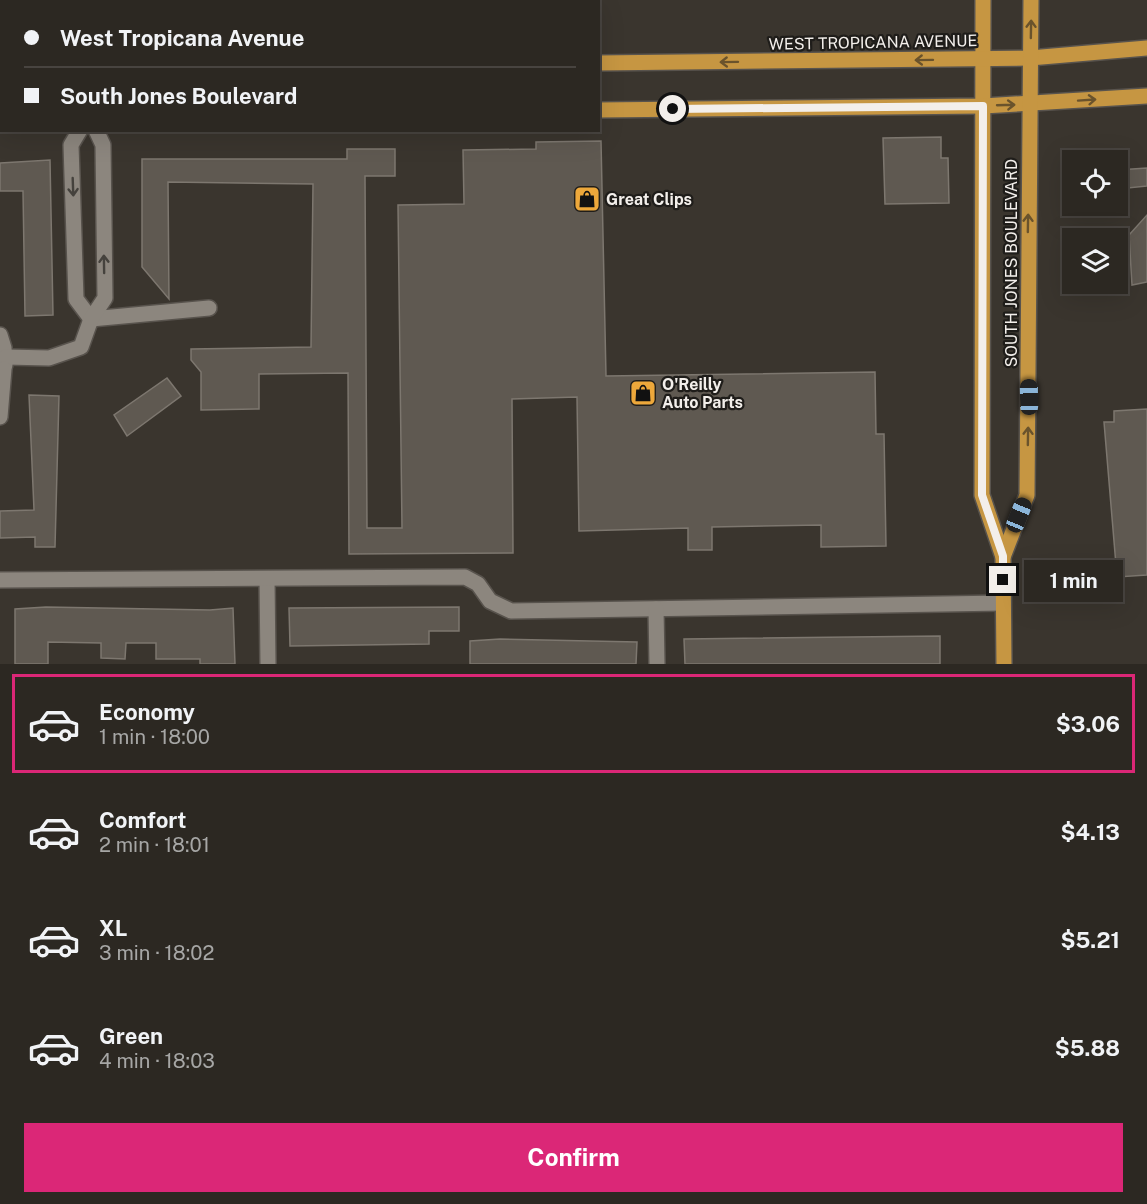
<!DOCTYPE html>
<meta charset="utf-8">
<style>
:root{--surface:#2c2822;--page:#38342f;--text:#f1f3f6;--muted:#a6a6a5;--line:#484440;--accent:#db2777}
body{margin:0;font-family:"Public Sans",sans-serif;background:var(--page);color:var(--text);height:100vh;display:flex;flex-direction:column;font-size:22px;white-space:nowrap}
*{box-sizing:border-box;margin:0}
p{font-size:20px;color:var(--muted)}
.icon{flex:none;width:33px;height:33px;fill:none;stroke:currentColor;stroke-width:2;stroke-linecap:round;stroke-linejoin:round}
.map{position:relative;height:664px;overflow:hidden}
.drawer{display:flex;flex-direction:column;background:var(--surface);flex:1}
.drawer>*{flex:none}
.guide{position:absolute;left:0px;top:0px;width:600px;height:132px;box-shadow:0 6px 24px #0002,0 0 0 2px var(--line);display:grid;align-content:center;height:132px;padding:0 24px;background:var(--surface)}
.buttons{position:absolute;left:1062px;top:150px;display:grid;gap:12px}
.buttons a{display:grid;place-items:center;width:66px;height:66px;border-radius:0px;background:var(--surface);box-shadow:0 6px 24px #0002,0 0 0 2px var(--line);font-size:30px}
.end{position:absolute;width:27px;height:27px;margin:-14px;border:8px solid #f3efeb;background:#111;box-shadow:0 0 0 3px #111}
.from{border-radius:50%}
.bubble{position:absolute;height:42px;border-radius:0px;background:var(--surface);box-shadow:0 6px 24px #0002,0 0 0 2px var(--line);font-size:20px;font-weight:700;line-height:42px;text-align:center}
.car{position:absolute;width:18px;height:36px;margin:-18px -9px;border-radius:8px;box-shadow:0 0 4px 2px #0007;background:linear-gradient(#222 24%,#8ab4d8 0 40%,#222 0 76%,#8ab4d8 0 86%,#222 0)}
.guide b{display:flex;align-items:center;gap:21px;height:57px;font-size:22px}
.guide b+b{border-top:2px solid var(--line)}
.guide i{width:15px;height:15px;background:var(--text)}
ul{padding:10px 0 0;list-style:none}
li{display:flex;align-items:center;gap:18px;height:99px;margin:0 12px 9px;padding:0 12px;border:3px solid transparent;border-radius:0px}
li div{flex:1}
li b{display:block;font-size:22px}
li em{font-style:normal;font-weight:700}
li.current{border-color:var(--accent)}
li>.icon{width:54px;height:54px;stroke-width:1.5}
.action{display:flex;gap:12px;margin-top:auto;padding:12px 24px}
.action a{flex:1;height:69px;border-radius:0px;background:var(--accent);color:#fff;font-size:24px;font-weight:700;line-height:69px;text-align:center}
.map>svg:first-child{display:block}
.building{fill:#5f5951;stroke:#7d776f;stroke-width:1.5}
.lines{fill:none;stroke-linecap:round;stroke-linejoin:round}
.minor-casing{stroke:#58534d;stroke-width:18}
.primary-casing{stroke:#58534d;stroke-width:18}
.minor{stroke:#8c867e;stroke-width:15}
.primary{stroke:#c69642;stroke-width:15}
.oneway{stroke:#6a532c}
.oneway2{stroke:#45423d}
.route{stroke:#f3efeb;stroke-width:8}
.labels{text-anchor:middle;stroke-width:4.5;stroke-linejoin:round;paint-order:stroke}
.street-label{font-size:16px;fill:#f3efeb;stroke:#1f1d1a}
.poi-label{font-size:16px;font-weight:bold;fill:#f3efeb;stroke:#1f1d1a;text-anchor:start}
</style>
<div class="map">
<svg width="1147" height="664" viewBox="0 0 1147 664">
<rect width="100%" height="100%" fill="#3a352e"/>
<g class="building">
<path d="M941,137V158H948L949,203L885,204L883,138Z"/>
<path d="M601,141L606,376L875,372L876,434H884L886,546L821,547V525L712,527V550H688V528L579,531L577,397L512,399L513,553L349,554L348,373L259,374V409L201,410V372L191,360V349L311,347L313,184L168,182L169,299L142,267V159H347V149H395V176H365L367,528H402L398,205L464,204L463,150L536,149V142Z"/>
<path d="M50,160L53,315L25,316L23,191H0V163Z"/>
<path d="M1147,168V186L1118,189V170Z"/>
<path d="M1147,215V282L1132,285L1129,235Z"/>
<path d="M167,378L181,396L127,436L114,415Z"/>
<path d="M29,395L59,396L55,547H35V537L0,538V511L34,510Z"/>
<path d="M1147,409V575L1117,577L1104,422H1114V411Z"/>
<path d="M46,607L210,610L233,608L235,664H200V659H156V643H126L125,659L101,658V643L48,642V664H15V609Z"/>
<path d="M459,607V631H429V644L290,646L289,608Z"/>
<path d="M940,636V664H685L684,639Z"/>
<path d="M500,639L637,642L636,664H470V641Z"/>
</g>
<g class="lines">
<defs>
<g id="minor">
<path d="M80,130L71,145L76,299L91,319"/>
<path d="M91,319L209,308"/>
<path d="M0,335L4,348L5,365"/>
<path d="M6,357L49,358L81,347L91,319L105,298L103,145L96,130"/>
<path d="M0,417L4,369"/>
<path d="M267,579L268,664"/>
<path d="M0,580L465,577L478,584L490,601L511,611L1003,603"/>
<path d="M656,609L657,664"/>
</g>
<g id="primary">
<path d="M983,0L982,495L1003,557L1004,664"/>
<path d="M598,63L1030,58L1147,48"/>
<path d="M0,94H2"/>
<path d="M598,110L983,106L1147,96"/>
<path d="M1003,557L1027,495L1031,0"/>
</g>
</defs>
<use href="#minor" class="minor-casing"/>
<use href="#primary" class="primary-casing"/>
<use href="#minor" class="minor"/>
<use href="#primary" class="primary"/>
</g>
<defs><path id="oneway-shaft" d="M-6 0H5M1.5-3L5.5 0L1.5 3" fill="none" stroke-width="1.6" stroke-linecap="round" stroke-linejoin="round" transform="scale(1.5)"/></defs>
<g class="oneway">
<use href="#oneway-shaft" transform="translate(1031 29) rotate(-89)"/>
<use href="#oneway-shaft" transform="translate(924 60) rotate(179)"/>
<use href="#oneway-shaft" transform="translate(729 62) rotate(179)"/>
<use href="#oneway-shaft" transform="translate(1087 100) rotate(-4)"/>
<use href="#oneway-shaft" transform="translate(1006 105) rotate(-2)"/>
<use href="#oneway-shaft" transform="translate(1028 223) rotate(-89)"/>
<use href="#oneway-shaft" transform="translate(1028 436) rotate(-89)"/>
</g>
<g class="oneway2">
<use href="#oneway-shaft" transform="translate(73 187) rotate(88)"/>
<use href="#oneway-shaft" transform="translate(104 264) rotate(-91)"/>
</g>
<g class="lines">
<path class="route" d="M673,109L983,106L982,495L1003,556V580"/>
</g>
<defs>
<symbol id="shop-square" viewBox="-11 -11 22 22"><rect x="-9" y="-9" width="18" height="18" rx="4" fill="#eda83b" stroke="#1f1d1a"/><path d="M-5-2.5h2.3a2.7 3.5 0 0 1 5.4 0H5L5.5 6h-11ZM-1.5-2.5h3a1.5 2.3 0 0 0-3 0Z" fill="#111"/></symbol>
</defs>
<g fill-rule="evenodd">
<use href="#shop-square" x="572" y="184" width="30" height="30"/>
<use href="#shop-square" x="628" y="378" width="30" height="30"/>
</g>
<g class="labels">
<g class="street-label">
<text transform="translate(873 42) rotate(-1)" y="6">WEST TROPICANA AVENUE</text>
<text transform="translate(1011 263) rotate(-90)" y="6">SOUTH JONES BOULEVARD</text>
</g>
<g class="poi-label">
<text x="606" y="205">Great Clips</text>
<text x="662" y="390">O'Reilly<tspan x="662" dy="18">Auto Parts</tspan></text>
</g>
</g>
</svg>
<div class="buttons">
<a><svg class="icon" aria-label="locate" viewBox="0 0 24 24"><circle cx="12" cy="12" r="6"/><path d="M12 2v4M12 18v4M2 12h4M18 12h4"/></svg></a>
<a><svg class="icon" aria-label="layers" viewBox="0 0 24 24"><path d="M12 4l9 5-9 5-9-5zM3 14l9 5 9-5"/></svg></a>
</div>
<i class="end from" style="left:673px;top:109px"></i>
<i class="end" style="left:1003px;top:580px"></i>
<div class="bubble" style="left:1024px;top:560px;width:99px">1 min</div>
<i class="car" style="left:1029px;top:397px;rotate:359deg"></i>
<i class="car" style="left:1019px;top:515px;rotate:22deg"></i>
<div class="guide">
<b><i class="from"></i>West Tropicana Avenue</b>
<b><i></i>South Jones Boulevard</b>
</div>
</div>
<section class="drawer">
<ul>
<li class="current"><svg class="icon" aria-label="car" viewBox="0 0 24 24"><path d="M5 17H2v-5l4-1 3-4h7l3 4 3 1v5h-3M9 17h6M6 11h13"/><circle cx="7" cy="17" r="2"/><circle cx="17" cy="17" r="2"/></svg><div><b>Economy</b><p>1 min · 18:00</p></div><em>$3.06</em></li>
<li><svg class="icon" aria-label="car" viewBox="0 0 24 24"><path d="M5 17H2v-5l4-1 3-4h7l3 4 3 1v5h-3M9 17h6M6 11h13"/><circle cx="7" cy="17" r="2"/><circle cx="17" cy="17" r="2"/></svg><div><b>Comfort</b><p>2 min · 18:01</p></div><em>$4.13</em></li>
<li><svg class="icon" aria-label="car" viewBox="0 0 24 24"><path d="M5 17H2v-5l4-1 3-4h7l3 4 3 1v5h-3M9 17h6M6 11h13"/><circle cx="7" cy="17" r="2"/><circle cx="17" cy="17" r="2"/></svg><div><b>XL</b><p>3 min · 18:02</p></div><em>$5.21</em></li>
<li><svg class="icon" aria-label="car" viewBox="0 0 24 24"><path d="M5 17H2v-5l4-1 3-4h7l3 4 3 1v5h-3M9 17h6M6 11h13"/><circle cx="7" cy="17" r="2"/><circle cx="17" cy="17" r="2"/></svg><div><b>Green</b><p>4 min · 18:03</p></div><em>$5.88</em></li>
</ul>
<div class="action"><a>Confirm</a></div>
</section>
